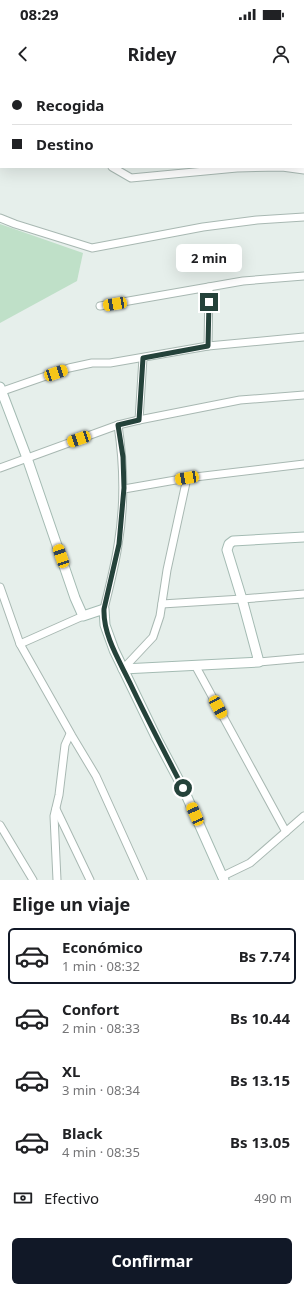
<!DOCTYPE html>
<html lang="es">
<meta charset="utf-8">
<style>
:root{--surface:#fff;--page:#f2f2f2;--text:#202124;--muted:#757577;--line:#e0e0e0;--accent:#111827}
body{margin:0;font-family:"Noto Sans",sans-serif;background:var(--page);color:var(--text);height:100vh;display:flex;flex-direction:column;font-size:15px;white-space:nowrap}
*{box-sizing:border-box;margin:0}
p{font-size:13px;color:var(--muted)}
.icon{flex:none;width:22px;height:22px;fill:none;stroke:currentColor;stroke-width:2;stroke-linecap:round;stroke-linejoin:round}
.map{position:relative;height:800px;overflow:hidden}
.drawer{display:flex;flex-direction:column;background:var(--surface);flex:1}
.drawer>*{flex:none}
.banner{position:absolute;left:0px;top:0px;width:304px;height:88px;box-shadow:0 4px 16px #0002;display:grid;align-content:center;height:88px;padding:0 12px;background:var(--surface)}
.end{position:absolute;width:18px;height:18px;margin:-9px;border:5px solid #24423a;background:#fff;box-shadow:0 0 0 2px #fff}
.from{border-radius:50%}
.bubble{position:absolute;height:28px;border-radius:6px;background:var(--surface);box-shadow:0 4px 16px #0002;font-size:13px;font-weight:700;line-height:28px;text-align:center}
.car{position:absolute;width:12px;height:24px;margin:-12px -6px;border-radius:5px;box-shadow:0 0 3px 1px #0007;background:linear-gradient(#f5c518 24%,#345 0 40%,#f5c518 0 76%,#345 0 86%,#f5c518 0)}
.banner b{display:flex;align-items:center;gap:14px;height:38px;font-size:15px}
.banner b+b{border-top:1px solid var(--line)}
.banner i{width:10px;height:10px;background:var(--text)}
ul{padding:0;list-style:none}
li{display:flex;align-items:center;gap:12px;height:56px;margin:0 8px 6px;padding:0 4px;border:2px solid transparent;border-radius:6px}
li div{flex:1}
li b{display:block;font-size:15px}
li em{font-style:normal;font-weight:700}
li.selected{border-color:var(--accent)}
li>.icon{width:36px;height:36px;stroke-width:1.5}
h2{padding:0 12px;font-size:18px;line-height:48px}
.pay{display:flex;align-items:center;gap:10px;height:44px;padding:0 12px;font-size:15px}
.pay p{margin-inline-start:auto}
.cta{display:flex;gap:8px;margin-top:auto;padding:8px 12px}
.cta a{flex:1;height:46px;border-radius:6px;background:var(--accent);color:#fff;font-size:16px;font-weight:700;line-height:46px;text-align:center}
.status{display:flex;justify-content:space-between;align-items:center;height:28px;padding:0 20px;background:var(--surface);direction:ltr}
.status svg{height:11px;fill:currentColor}
header{display:flex;justify-content:space-between;align-items:center;height:52px;padding:0 12px;background:var(--surface);font-size:18px;font-weight:700}
.map>svg:first-child{display:block}
.green{fill:#bfe0c8}
.lines{fill:none;stroke-linecap:round;stroke-linejoin:round}
.street-casing{stroke:#a8b8b2;stroke-width:9}
.secondary-casing{stroke:#a4bbb3;stroke-width:11}
.street{stroke:#fff;stroke-width:7}
.secondary{stroke:#fff;stroke-width:9}
.route{stroke:#24423a;stroke-width:5}
</style>
<div class="status"><b>08:29</b><svg viewBox="0 0 49 12"><path d="M0 12V9h3v3zM5 12V6h3v6zM10 12V3h3v9zM15 12V0h3v12zM26 1h20v11H26zM47 4h2v5h-2z"/></svg></div>
<header><svg class="icon" aria-label="back" viewBox="0 0 24 24"><path d="M15 5l-7 7 7 7"/></svg>Ridey<svg class="icon" aria-label="person" viewBox="0 0 24 24"><circle cx="12" cy="8" r="4"/><path d="M4 21q1-7 8-7t8 7"/></svg></header>
<div class="map">
<svg width="304" height="800" viewBox="0 0 304 800">
<rect width="100%" height="100%" fill="#e6efeb"/>
<path class="green" d="M0,144L83,173L77,201L0,243Z"/>
<g class="lines">
<defs>
<g id="street">
<path d="M140,0L144,1"/>
<path d="M266,0L268,1"/>
<path d="M303,14L304,15"/>
<path d="M0,38L1,39"/>
<path d="M112,87L131,98L237,88L282,87L304,90"/>
<path d="M0,138L15,144L92,168L203,147L257,140L304,137"/>
<path d="M100,226L243,201L304,196"/>
<path d="M208,266L209,207"/>
<path d="M0,312L69,288L92,283H110L208,266L304,257"/>
<path d="M139,340L143,278"/>
<path d="M0,388L118,345L139,340L240,320L304,315"/>
<path d="M124,409L187,398L304,384"/>
<path d="M0,507L20,564L72,656L96,696L143,800"/>
<path d="M162,524L242,519L304,514"/>
<path d="M104,529C109,508 115,486 118,465C125,425 124,385 118,345"/>
<path d="M20,564L83,536"/>
<path d="M259,582L304,578"/>
<path d="M195,585L286,752"/>
<path d="M123,589L153,557L160,536L167,490L187,398"/>
<path d="M56,729L90,800"/>
<path d="M0,745L33,800"/>
<path d="M223,796L250,783L304,736"/>
<path d="M57,800L54,736L59,715L65,665L70,654"/>
</g>
<g id="secondary">
<path d="M0,307L27,378L75,518L83,536L104,529L105,545L114,570L157,659L183,708L224,800"/>
<path d="M123,589L259,582L242,519L227,470L229,464L233,461L304,457"/>
</g>
</defs>
<use href="#street" class="street-casing"/>
<use href="#secondary" class="secondary-casing"/>
<use href="#street" class="street"/>
<use href="#secondary" class="secondary"/>
</g>
<g class="lines">
<path class="route" d="M183,708C165,673 147,639 130,603C119,580 103,555 104,529L119,464L124,408L123,377L118,345L139,340L143,278L208,266L209,222"/>
</g>
</svg>
<i class="end from" style="left:183px;top:708px"></i>
<i class="end" style="left:209px;top:222px"></i>
<div class="bubble" style="left:176px;top:164px;width:66px">2 min</div>
<i class="car" style="left:115px;top:224px;rotate:260deg"></i>
<i class="car" style="left:56px;top:293px;rotate:71deg"></i>
<i class="car" style="left:79px;top:359px;rotate:251deg"></i>
<i class="car" style="left:187px;top:398px;rotate:260deg"></i>
<i class="car" style="left:61px;top:476px;rotate:341deg"></i>
<i class="car" style="left:218px;top:627px;rotate:152deg"></i>
<i class="car" style="left:195px;top:734px;rotate:336deg"></i>
<div class="banner">
<b><i class="from"></i>Recogida</b>
<b><i></i>Destino</b>
</div>
</div>
<section class="drawer">
<h2>Elige un viaje</h2>
<ul>
<li class="selected"><svg class="icon" aria-label="car" viewBox="0 0 24 24"><path d="M5 17H2v-5l4-1 3-4h7l3 4 3 1v5h-3M9 17h6M6 11h13"/><circle cx="7" cy="17" r="2"/><circle cx="17" cy="17" r="2"/></svg><div><b>Económico</b><p>1 min · 08:32</p></div><em>Bs 7.74</em></li>
<li><svg class="icon" aria-label="car" viewBox="0 0 24 24"><path d="M5 17H2v-5l4-1 3-4h7l3 4 3 1v5h-3M9 17h6M6 11h13"/><circle cx="7" cy="17" r="2"/><circle cx="17" cy="17" r="2"/></svg><div><b>Confort</b><p>2 min · 08:33</p></div><em>Bs 10.44</em></li>
<li><svg class="icon" aria-label="car" viewBox="0 0 24 24"><path d="M5 17H2v-5l4-1 3-4h7l3 4 3 1v5h-3M9 17h6M6 11h13"/><circle cx="7" cy="17" r="2"/><circle cx="17" cy="17" r="2"/></svg><div><b>XL</b><p>3 min · 08:34</p></div><em>Bs 13.15</em></li>
<li><svg class="icon" aria-label="car" viewBox="0 0 24 24"><path d="M5 17H2v-5l4-1 3-4h7l3 4 3 1v5h-3M9 17h6M6 11h13"/><circle cx="7" cy="17" r="2"/><circle cx="17" cy="17" r="2"/></svg><div><b>Black</b><p>4 min · 08:35</p></div><em>Bs 13.05</em></li>
</ul>
<div class="pay"><svg class="icon" aria-label="cash" viewBox="0 0 24 24"><path d="M3 7h18v10H3z"/><circle cx="12" cy="12" r="2"/></svg>Efectivo<p>490 m</p></div>
<div class="cta"><a>Confirmar</a></div>
</section>
